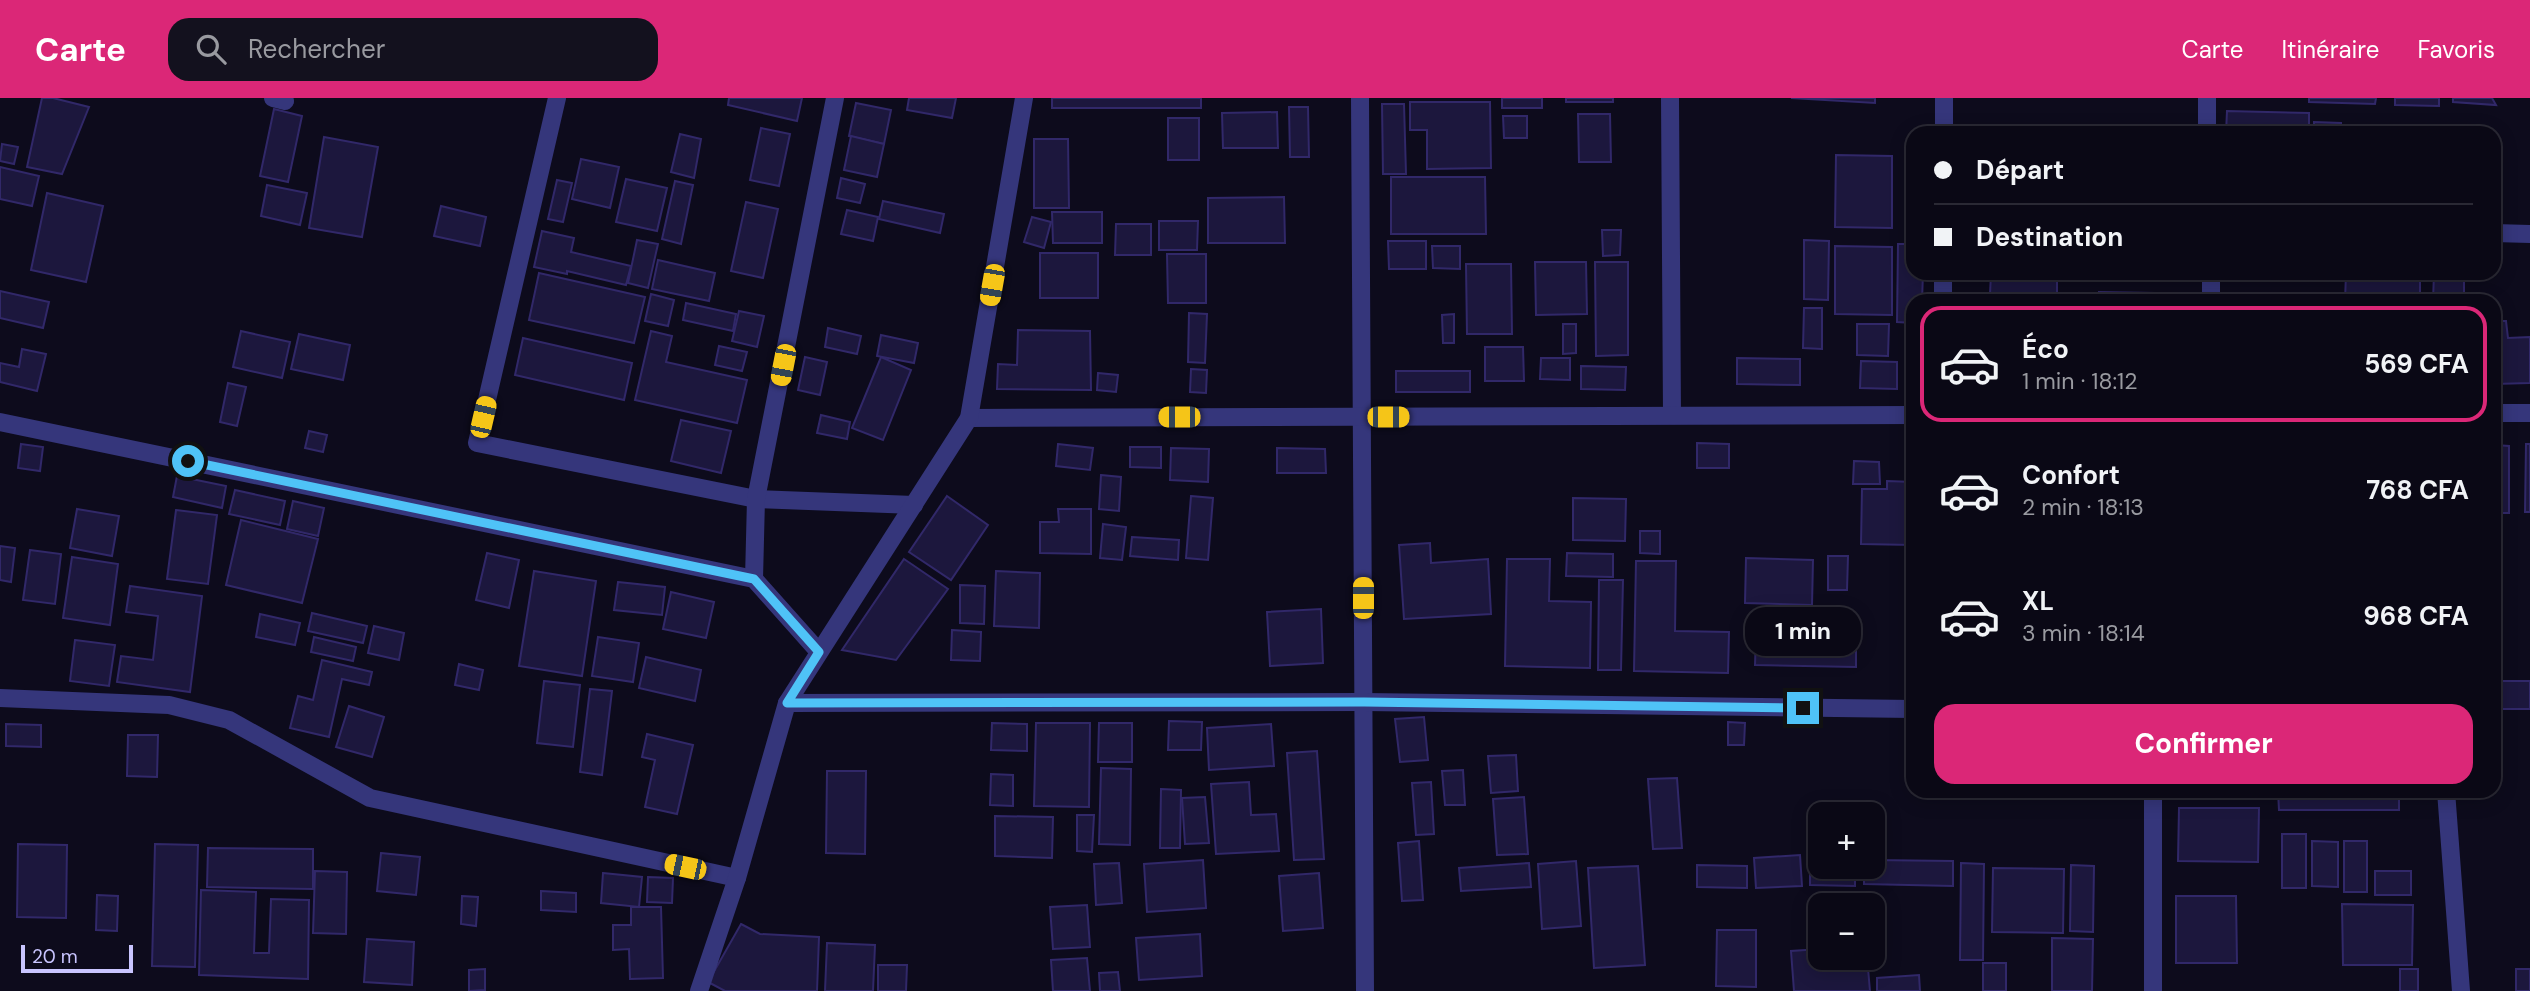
<!DOCTYPE html>
<html lang="fr">
<meta charset="utf-8">
<style>
:root{--surface:#0a0815;--page:#13111e;--text:#f1f3f6;--muted:#999aa0;--line:#2a2934;--accent:#db2777}
body{margin:0;font-family:"DM Sans",sans-serif;background:var(--page);color:var(--text);height:100vh;display:flex;flex-direction:column;font-size:26px;white-space:nowrap}
*{box-sizing:border-box;margin:0}
p{font-size:23px;color:var(--muted)}
.icon{flex:none;width:38px;height:38px;fill:none;stroke:currentColor;stroke-width:2;stroke-linecap:round;stroke-linejoin:round}
.map{position:relative;flex:1;overflow:hidden}
.sheet{position:absolute;left:1906px;top:196px;width:595px;height:504px;display:flex;flex-direction:column;background:var(--surface);border-radius:21px;box-shadow:0 4px 18px #0003,0 0 0 2px var(--line)}
.sheet>*{flex:none}
.top-card{position:absolute;left:1906px;top:28px;width:595px;height:154px;border-radius:21px;box-shadow:0 4px 18px #0003,0 0 0 2px var(--line);display:grid;align-content:center;height:154px;padding:0 28px;background:var(--surface)}
.tools{position:absolute;left:1808px;top:704px;display:grid;gap:14px}
.tools a{display:grid;place-items:center;width:77px;height:77px;border-radius:14px;background:var(--surface);box-shadow:0 4px 18px #0003,0 0 0 2px var(--line);font-size:35px}
.scale{position:absolute;left:21px;bottom:18px;width:112px;box-sizing:border-box;padding-left:7px;border:4px solid #c9c5ff;border-top:0;font-size:19px;line-height:24px;white-space:nowrap;color:#c9c5ff;-webkit-text-stroke:5px #0d0b1c;paint-order:stroke}
.end{position:absolute;width:32px;height:32px;margin:-16px;border:9px solid #4fc3f7;background:#111;box-shadow:0 0 0 4px #111}
.from{border-radius:50%}
.bubble{position:absolute;height:49px;border-radius:21px;background:var(--surface);box-shadow:0 4px 18px #0003,0 0 0 2px var(--line);font-size:23px;font-weight:700;line-height:49px;text-align:center}
.car{position:absolute;width:21px;height:42px;margin:-21px -10px;border-radius:9px;box-shadow:0 0 5px 2px #0007;background:linear-gradient(#f5c518 24%,#345 0 40%,#f5c518 0 76%,#345 0 86%,#f5c518 0)}
.top-card b{display:flex;align-items:center;gap:24px;height:66px;font-size:26px}
.top-card b+b{border-top:2px solid var(--line)}
.top-card i{width:18px;height:18px;background:var(--text)}
ul{padding:12px 0 0;list-style:none}
li{display:flex;align-items:center;gap:21px;height:116px;margin:0 14px 10px;padding:0 14px;border:4px solid transparent;border-radius:21px}
li div{flex:1}
li b{display:block;font-size:26px}
li em{font-style:normal;font-weight:700}
li.active{border-color:var(--accent)}
li>.icon{width:63px;height:63px;stroke-width:1.5}
.primary-button{display:flex;gap:14px;margin-top:auto;padding:14px 28px}
.primary-button a{flex:1;height:80px;border-radius:21px;background:var(--accent);color:#fff;font-size:28px;font-weight:700;line-height:80px;text-align:center}
header{display:flex;align-items:center;gap:42px;box-sizing:border-box;height:98px;padding:0 35px;background:var(--accent);color:#fff}
header strong{font-size:33px}
nav{display:flex;gap:38px;margin-inline-start:auto;font-size:24px}
.search{width:490px;height:63px;background:var(--page);display:flex;align-items:center;gap:18px;box-sizing:border-box;padding:0 24px;border-radius:21px;color:var(--muted);font-size:26px}
.map>svg:first-child{display:block}
.building{fill:#1c173d;stroke:#312869;stroke-width:2}
.lines{fill:none;stroke-linecap:round;stroke-linejoin:round}
.street{stroke:#35367b;stroke-width:18}
.route{stroke:#4fc3f7;stroke-width:9}
</style>
<header>
<strong>Carte</strong>
<div class="search"><svg class="icon" aria-label="search" viewBox="0 0 24 24"><circle cx="10" cy="10" r="6"/><path d="M15 15l6 6"/></svg>Rechercher</div>
<nav><a>Carte</a><a>Itinéraire</a><a>Favoris</a></nav>
</header>
<div class="map">
<svg width="2530" height="893" viewBox="0 0 2530 893">
<rect width="100%" height="100%" fill="#0d0b1c"/>
<g class="building">
<path d="M42,0H53L89,9L62,76L27,69Z"/>
<path d="M729,0H802L797,23L728,7Z"/>
<path d="M909,0H956L952,20L907,12Z"/>
<rect x="1052" y="0" width="149" height="10"/>
<rect x="1502" y="0" width="40" height="10"/>
<rect x="1566" y="0" width="47" height="4"/>
<path d="M1791,0H1875V5Z"/>
<path d="M2309,0H2376L2375,6L2309,4Z"/>
<path d="M2395,0H2439V8L2395,7Z"/>
<path d="M2453,0H2492L2496,7L2453,4Z"/>
<path d="M1410,4H1490L1491,70L1427,71V32H1410Z"/>
<path d="M856,5L891,12L884,46L849,38Z"/>
<path d="M1382,6H1404L1406,76H1383Z"/>
<path d="M1289,9H1308L1309,59H1290Z"/>
<path d="M274,11L302,18L288,84L260,78Z"/>
<path d="M2227,13L2309,15V35H2226Z"/>
<path d="M1277,14L1278,50H1223L1222,15Z"/>
<path d="M1578,16H1610L1611,64H1579Z"/>
<path d="M1503,18H1527V40H1504Z"/>
<rect x="1168" y="20" width="31" height="42"/>
<path d="M2314,24L2341,25V35H2314Z"/>
<path d="M761,30L790,36L779,88L750,82Z"/>
<path d="M680,36L701,41L694,80L671,74Z"/>
<path d="M851,38L884,46L877,79L844,72Z"/>
<path d="M324,39L378,49L362,139L309,130Z"/>
<path d="M1034,41H1068L1069,110H1034Z"/>
<path d="M2,46L18,49L14,66L0,63Z"/>
<path d="M1836,57L1892,58V130L1835,129Z"/>
<path d="M581,61L619,69L610,110L572,101Z"/>
<path d="M0,69L39,78L32,108L0,101Z"/>
<path d="M1391,79H1485L1486,136H1391Z"/>
<path d="M841,80L865,86L860,105L837,100Z"/>
<path d="M626,81L667,90L657,133L616,124Z"/>
<path d="M557,82L572,85L563,124L548,121Z"/>
<path d="M675,83L693,87L681,146L662,141Z"/>
<path d="M267,87L307,95L300,127L261,118Z"/>
<path d="M47,95L103,108L86,184L31,172Z"/>
<path d="M1284,99L1285,145H1208V100Z"/>
<path d="M883,103L944,116L940,135L879,121Z"/>
<path d="M746,104L778,111L763,180L731,173Z"/>
<path d="M441,108L486,119L480,148L434,138Z"/>
<path d="M847,112L878,119L873,143L841,136Z"/>
<path d="M1052,114H1102V145H1053Z"/>
<path d="M1032,119L1051,124L1044,150L1024,144Z"/>
<path d="M1159,123H1198L1197,152H1159Z"/>
<path d="M1116,126H1151V157H1115Z"/>
<path d="M1602,132H1621L1620,157L1603,158Z"/>
<path d="M542,133L574,140L571,154L631,168L626,187L567,173V176L534,169Z"/>
<path d="M637,142L658,146L648,190L628,185Z"/>
<path d="M1804,142L1829,143L1828,202L1804,201Z"/>
<path d="M1388,143H1426V171H1389Z"/>
<path d="M1898,146H1913V175H1923L1922,203H1913V225L1897,224Z"/>
<path d="M1432,148H1460V171L1433,170Z"/>
<path d="M1835,148L1892,149V217L1835,216Z"/>
<rect x="1040" y="155" width="58" height="45"/>
<path d="M1167,156H1206V205H1168Z"/>
<path d="M658,162L715,175L709,203L652,191Z"/>
<path d="M1535,164H1586L1587,216L1536,217Z"/>
<path d="M1595,164H1628V257L1596,258Z"/>
<path d="M1466,166H1511L1512,236H1467Z"/>
<path d="M539,175L645,199L634,245L529,222Z"/>
<path d="M1953,175H1979L1978,180H1953Z"/>
<path d="M1991,175H2057V203H2014V197L1990,196Z"/>
<path d="M2107,175H2151V180L2107,179Z"/>
<path d="M2346,175H2420V203H2345Z"/>
<path d="M2434,175H2464V203H2433Z"/>
<path d="M0,193L49,204L43,230L0,220Z"/>
<path d="M2099,194L2155,195V203H2099Z"/>
<path d="M651,196L674,202L668,228L645,223Z"/>
<path d="M686,205L736,216L733,233L683,222Z"/>
<path d="M1804,210H1822V251L1803,250Z"/>
<path d="M739,213L764,218L757,249L732,243Z"/>
<path d="M1189,215L1207,216L1205,265L1188,264Z"/>
<path d="M1454,216V245H1443L1442,217Z"/>
<path d="M2494,223H2506L2508,240L2530,239V285L2494,286Z"/>
<path d="M1563,226H1576V255L1563,256Z"/>
<path d="M1857,226H1889L1888,258L1857,257Z"/>
<path d="M828,230L861,238L857,256L825,249Z"/>
<path d="M1018,232L1090,233L1091,292L997,291L998,266L1017,267Z"/>
<path d="M241,233L290,244L282,280L233,269Z"/>
<path d="M651,233L672,238L666,264L747,282L737,325L635,302Z"/>
<path d="M299,236L350,247L343,282L291,271Z"/>
<path d="M881,237L918,245L914,265L877,258Z"/>
<path d="M523,240L632,265L624,302L515,277Z"/>
<path d="M719,248L747,254L742,273L715,267Z"/>
<path d="M1485,249H1523L1524,283H1485Z"/>
<path d="M22,251L46,256L37,293L0,284V265L19,269Z"/>
<path d="M805,259L827,264L820,297L798,292Z"/>
<path d="M881,259L911,272L883,342L852,330Z"/>
<path d="M1541,260H1570V282L1540,281Z"/>
<path d="M1737,260L1800,261V287L1737,286Z"/>
<path d="M1861,263L1897,264V291L1860,290Z"/>
<path d="M1581,268L1626,269L1625,292L1581,291Z"/>
<path d="M1191,271L1207,272L1206,295L1190,294Z"/>
<rect x="1396" y="273" width="74" height="21"/>
<path d="M1098,275L1118,277L1116,294L1097,292Z"/>
<path d="M228,285L246,289L237,328L220,324Z"/>
<path d="M821,317L850,324L847,341L817,335Z"/>
<path d="M681,322L731,333L721,375L671,363Z"/>
<path d="M309,333L327,337L323,354L305,350Z"/>
<path d="M1697,345L1729,346V370H1697Z"/>
<path d="M21,346L43,349L40,373L18,370Z"/>
<path d="M1058,346L1093,350L1090,372L1056,368Z"/>
<path d="M2526,346H2530V414H2525Z"/>
<path d="M2494,347L2509,348V415H2494Z"/>
<path d="M1130,349H1161V370L1130,369Z"/>
<path d="M1171,350L1209,351L1208,384L1170,382Z"/>
<path d="M1277,350L1325,351L1326,375H1277Z"/>
<path d="M1854,363L1879,364L1880,386H1853Z"/>
<path d="M1101,377L1121,379L1119,413L1099,411Z"/>
<path d="M177,378L226,388L222,410L173,399Z"/>
<path d="M1887,383L1913,384V447L1861,446L1862,391H1887Z"/>
<path d="M235,392L285,403L280,427L229,416Z"/>
<path d="M947,398L988,427L951,482L909,454Z"/>
<path d="M1191,398L1213,400L1208,462L1186,460Z"/>
<path d="M1573,400L1626,401L1625,443L1573,442Z"/>
<path d="M293,403L324,410L318,438L287,431Z"/>
<path d="M77,411L119,418L112,458L70,450Z"/>
<path d="M1058,411H1091V456L1040,455V424H1059Z"/>
<path d="M176,412L217,417L208,486L167,481Z"/>
<path d="M241,422L318,441L302,505L226,487Z"/>
<path d="M1103,426L1126,429L1122,462L1100,460Z"/>
<path d="M1640,433H1660V456L1640,455Z"/>
<path d="M1132,439L1179,442L1178,462L1130,458Z"/>
<path d="M1430,445L1431,465L1488,461L1491,516L1404,521L1399,447Z"/>
<path d="M0,448L15,450L11,484L0,482Z"/>
<path d="M30,452L61,456L55,506L23,502Z"/>
<path d="M487,455L519,462L509,510L476,502Z"/>
<path d="M1567,455L1613,456V479L1566,478Z"/>
<path d="M1828,458H1848L1847,492H1828Z"/>
<path d="M72,459L118,466L110,527L63,520Z"/>
<path d="M1746,460L1813,462L1812,507L1745,505Z"/>
<path d="M904,461L948,491L896,562L842,552Z"/>
<path d="M1507,461H1550L1549,503L1591,504L1590,570L1505,568Z"/>
<path d="M1636,463H1676L1675,533L1729,534L1728,575L1634,573Z"/>
<path d="M534,473L596,483L582,578L519,568Z"/>
<path d="M996,473L1040,475L1039,530L994,528Z"/>
<path d="M1599,482H1623L1621,572H1598Z"/>
<path d="M618,484L665,489L662,517L614,512Z"/>
<path d="M960,487L985,488L984,526L960,525Z"/>
<path d="M130,488L202,498L190,594L117,584L121,558L153,562L158,518L126,514Z"/>
<path d="M671,494L714,504L706,540L663,531Z"/>
<path d="M1321,511L1323,565L1270,568L1267,514Z"/>
<path d="M312,515L367,528L363,545L308,533Z"/>
<path d="M260,516L300,525L295,547L256,539Z"/>
<path d="M374,528L404,535L399,562L368,555Z"/>
<path d="M952,532L981,534L980,563L951,562Z"/>
<path d="M1756,536L1856,537V569L1755,567Z"/>
<path d="M314,539L356,549L353,563L311,554Z"/>
<path d="M598,539L639,545L633,584L592,578Z"/>
<path d="M75,542L115,547L109,588L70,583Z"/>
<path d="M646,559L701,572L695,603L639,590Z"/>
<path d="M322,562L372,574L369,587L342,581L329,639L290,630L298,598L313,602Z"/>
<path d="M459,566L483,572L479,592L455,587Z"/>
<path d="M544,583L580,587L573,649L537,645Z"/>
<rect x="2494" y="583" width="36" height="28"/>
<path d="M590,591L612,593L602,677L580,674Z"/>
<path d="M349,608L384,619L372,659L336,649Z"/>
<path d="M1424,619L1428,662L1400,664L1395,621Z"/>
<path d="M1169,623L1202,624L1201,652H1168Z"/>
<path d="M1728,624L1745,625L1744,647H1728Z"/>
<path d="M992,625L1027,626V653L991,652Z"/>
<path d="M1036,625H1090L1089,709L1034,708Z"/>
<path d="M1099,625H1132V664H1098Z"/>
<path d="M6,626L41,627V649L6,648Z"/>
<path d="M1271,626L1274,668L1209,672L1207,630Z"/>
<path d="M647,636L693,647L677,716L645,709L655,662L642,659Z"/>
<path d="M128,637H158L157,679L127,678Z"/>
<path d="M1317,653L1324,761L1294,762L1287,655Z"/>
<path d="M1516,657L1518,693L1491,695L1488,658Z"/>
<path d="M1101,670L1131,671L1130,747L1099,746Z"/>
<path d="M1463,672L1465,707H1445L1442,673Z"/>
<path d="M827,673H866L865,756L826,755Z"/>
<path d="M991,676L1013,677V708L990,707Z"/>
<path d="M1677,680L1682,750L1653,751L1648,681Z"/>
<path d="M1249,684L1251,717L1276,716L1279,753L1216,756L1211,686Z"/>
<path d="M1431,684L1434,736L1416,737L1412,685Z"/>
<path d="M1161,691L1181,692L1180,750H1160Z"/>
<path d="M2278,693H2399V712H2279Z"/>
<path d="M1205,699L1209,745L1185,746L1182,700Z"/>
<path d="M1524,699L1528,756L1497,757L1493,701Z"/>
<path d="M2179,710H2259L2258,764L2178,763Z"/>
<path d="M1077,717H1094L1092,754L1077,753Z"/>
<path d="M995,718L1053,719L1052,760L995,758Z"/>
<rect x="2282" y="736" width="24" height="54"/>
<path d="M1419,743L1423,802L1402,803L1398,745Z"/>
<path d="M2312,743L2338,744V789L2312,788Z"/>
<rect x="2344" y="743" width="23" height="51"/>
<path d="M18,746L67,747L66,820L17,819Z"/>
<path d="M155,746L198,747L195,869L152,868Z"/>
<path d="M208,750L313,751V791L207,789Z"/>
<path d="M381,755L420,759L416,797L377,793Z"/>
<path d="M1800,757L1802,788L1756,790L1754,760Z"/>
<path d="M1810,760L1820,761V768H1855V788L1810,787Z"/>
<path d="M1203,762L1206,810L1147,814L1144,766Z"/>
<path d="M1872,762L1953,763V788L1864,786V768H1872Z"/>
<path d="M1576,763L1581,828L1542,831L1538,766Z"/>
<path d="M1119,765L1122,805L1096,807L1094,766Z"/>
<path d="M1529,765L1531,789L1461,793L1459,770Z"/>
<path d="M1961,765L1984,766L1983,862H1960Z"/>
<path d="M1697,767L1747,768V790L1697,789Z"/>
<path d="M2071,767L2094,768L2093,834L2070,833Z"/>
<path d="M1638,768L1645,867L1594,870L1588,770Z"/>
<path d="M1993,770L2064,771L2063,835L1992,834Z"/>
<path d="M315,773L347,774L346,836L313,835Z"/>
<rect x="2375" y="773" width="36" height="24"/>
<path d="M603,775L642,779L639,809L601,805Z"/>
<path d="M1319,775L1323,830L1283,833L1279,778Z"/>
<path d="M648,779L673,780L672,805L647,804Z"/>
<path d="M201,792L256,794L254,855H269L271,801L309,802L308,881L199,877Z"/>
<path d="M541,793L576,795V814L541,812Z"/>
<path d="M97,797L118,798L117,833L96,832Z"/>
<path d="M462,798L478,799L476,828L461,826Z"/>
<path d="M2176,798H2236L2237,865H2176Z"/>
<path d="M2342,806L2413,807L2412,867H2343Z"/>
<path d="M1087,807L1090,849L1053,851L1050,809Z"/>
<path d="M631,809H661L663,880L630,881L629,851L613,852V827H631Z"/>
<path d="M741,826L760,836L819,839L817,893H725L708,884Z"/>
<path d="M1717,832H1756V889L1716,888Z"/>
<path d="M1200,836L1202,878L1139,882L1136,840Z"/>
<path d="M2052,840L2093,841L2092,893H2052Z"/>
<path d="M367,841L414,844L412,887L364,884Z"/>
<path d="M827,845L875,847L873,893H825Z"/>
<path d="M1820,851V859H1867L1870,893H1794L1791,853Z"/>
<path d="M1087,860L1090,893H1053L1051,862Z"/>
<rect x="1983" y="865" width="23" height="28"/>
<path d="M878,867H907L906,893H878Z"/>
<path d="M485,871V892L469,893V872Z"/>
<rect x="2400" y="871" width="18" height="22"/>
<rect x="2516" y="871" width="14" height="22"/>
<path d="M1118,874L1120,893H1100L1099,875Z"/>
<path d="M1919,877L1920,893H1877V880Z"/>
</g>
<g class="lines">
<g class="street">
<path d="M273,0L285,3"/>
<path d="M557,0L477,345L756,401L914,407"/>
<path d="M1360,0L1365,893"/>
<path d="M1670,0L1672,317"/>
<path d="M2207,0V35"/>
<path d="M1944,35V0"/>
<path d="M2494,135L2530,136"/>
<path d="M2211,175V203"/>
<path d="M1943,203V175"/>
<path d="M2494,315H2530"/>
<path d="M969,320L1913,317"/>
<path d="M0,324L754,481L819,554"/>
<path d="M754,481L756,401L835,0"/>
<path d="M0,600L169,607L229,622L370,700L737,780"/>
<path d="M787,605L1364,604L1913,611"/>
<path d="M2153,693V893"/>
<path d="M2446,693L2461,893"/>
<path d="M699,893L737,780L787,605L969,320L1024,0"/>
</g>
</g>
<g class="lines">
<path class="route" d="M188,363L754,481L819,554L787,605L1364,604L1803,610"/>
</g>
</svg>
<div class="tools">
<a>+</a>
<a>−</a>
</div>
<div class="scale">20 m</div>
<i class="end from" style="left:188px;top:363px"></i>
<i class="end" style="left:1803px;top:610px"></i>
<div class="bubble" style="left:1745px;top:509px;width:116px">1 min</div>
<i class="car" style="left:992px;top:187px;rotate:190deg"></i>
<i class="car" style="left:783px;top:267px;rotate:191deg"></i>
<i class="car" style="left:483px;top:319px;rotate:13deg"></i>
<i class="car" style="left:1179px;top:319px;rotate:270deg"></i>
<i class="car" style="left:1388px;top:319px;rotate:90deg"></i>
<i class="car" style="left:1363px;top:500px;rotate:0deg"></i>
<i class="car" style="left:685px;top:769px;rotate:282deg"></i>
<div class="top-card">
<b><i class="from"></i>Départ</b>
<b><i></i>Destination</b>
</div>
<section class="sheet">
<ul>
<li class="active"><svg class="icon" aria-label="car" viewBox="0 0 24 24"><path d="M5 17H2v-5l4-1 3-4h7l3 4 3 1v5h-3M9 17h6M6 11h13"/><circle cx="7" cy="17" r="2"/><circle cx="17" cy="17" r="2"/></svg><div><b>Éco</b><p>1 min · 18:12</p></div><em>569 CFA</em></li>
<li><svg class="icon" aria-label="car" viewBox="0 0 24 24"><path d="M5 17H2v-5l4-1 3-4h7l3 4 3 1v5h-3M9 17h6M6 11h13"/><circle cx="7" cy="17" r="2"/><circle cx="17" cy="17" r="2"/></svg><div><b>Confort</b><p>2 min · 18:13</p></div><em>768 CFA</em></li>
<li><svg class="icon" aria-label="car" viewBox="0 0 24 24"><path d="M5 17H2v-5l4-1 3-4h7l3 4 3 1v5h-3M9 17h6M6 11h13"/><circle cx="7" cy="17" r="2"/><circle cx="17" cy="17" r="2"/></svg><div><b>XL</b><p>3 min · 18:14</p></div><em>968 CFA</em></li>
</ul>
<div class="primary-button"><a>Confirmer</a></div>
</section>
</div>
